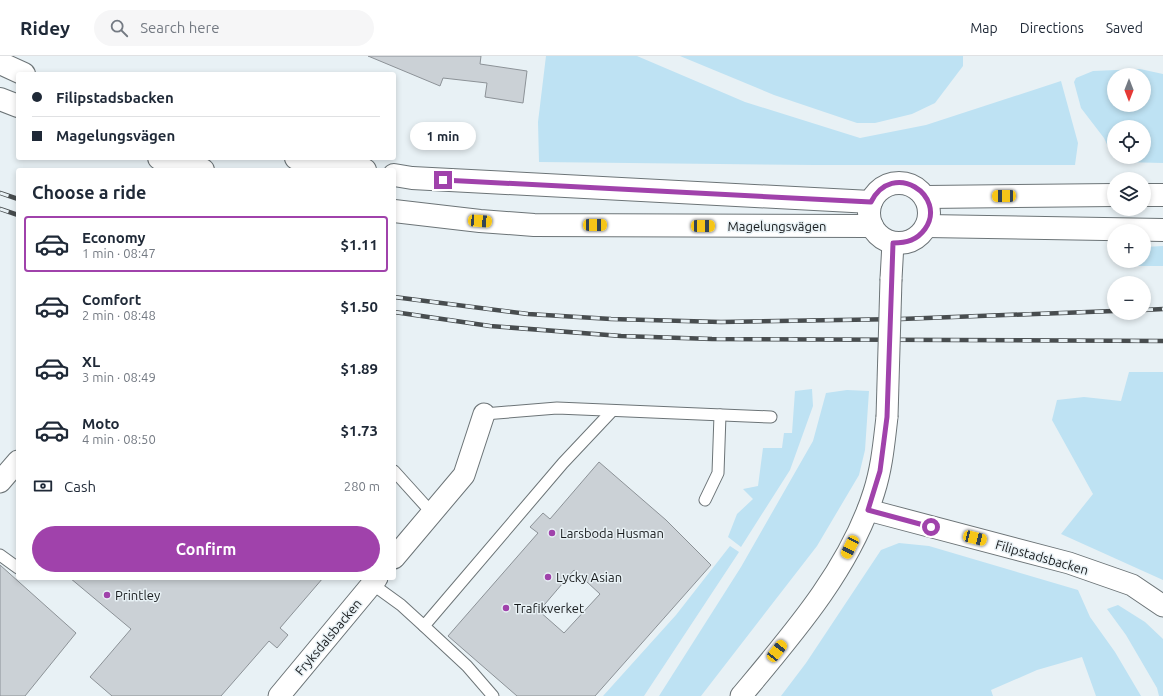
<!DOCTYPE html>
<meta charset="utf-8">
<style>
:root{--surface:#fff;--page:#f6f6f7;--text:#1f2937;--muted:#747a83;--line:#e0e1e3;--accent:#a042ab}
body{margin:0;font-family:Ubuntu,sans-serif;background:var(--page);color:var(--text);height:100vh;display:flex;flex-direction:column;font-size:15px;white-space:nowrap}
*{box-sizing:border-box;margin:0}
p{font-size:13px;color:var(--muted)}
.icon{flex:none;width:22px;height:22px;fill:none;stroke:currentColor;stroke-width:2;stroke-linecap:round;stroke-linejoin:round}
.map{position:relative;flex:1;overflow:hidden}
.details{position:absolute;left:16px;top:112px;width:380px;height:412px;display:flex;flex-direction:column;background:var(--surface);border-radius:4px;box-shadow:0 2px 6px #0003}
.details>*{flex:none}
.guide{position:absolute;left:16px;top:16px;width:380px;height:88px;border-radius:4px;box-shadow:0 2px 6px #0003;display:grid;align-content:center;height:88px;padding:0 16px;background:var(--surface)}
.needle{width:26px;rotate:180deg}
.fabs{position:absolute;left:1107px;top:12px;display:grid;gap:8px}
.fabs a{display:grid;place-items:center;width:44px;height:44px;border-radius:50%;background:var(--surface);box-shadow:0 2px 6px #0003;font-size:20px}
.end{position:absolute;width:18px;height:18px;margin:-9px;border:5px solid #a042ab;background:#fff;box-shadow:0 0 0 2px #fff}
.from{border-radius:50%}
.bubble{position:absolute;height:28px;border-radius:14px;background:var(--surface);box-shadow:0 2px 6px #0003;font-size:13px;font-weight:600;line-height:28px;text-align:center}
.car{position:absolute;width:12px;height:24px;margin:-12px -6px;border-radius:5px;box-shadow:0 0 3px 1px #0007;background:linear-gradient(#f5c518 24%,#345 0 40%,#f5c518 0 76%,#345 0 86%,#f5c518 0)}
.guide b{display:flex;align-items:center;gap:14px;height:38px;font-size:15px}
.guide b+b{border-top:1px solid var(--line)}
.guide i{width:10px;height:10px;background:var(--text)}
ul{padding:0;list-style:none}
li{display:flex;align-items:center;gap:12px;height:56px;margin:0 8px 6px;padding:0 8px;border:2px solid transparent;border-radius:4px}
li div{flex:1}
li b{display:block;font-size:15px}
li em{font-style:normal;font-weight:600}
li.on{border-color:var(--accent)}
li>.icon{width:36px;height:36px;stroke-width:1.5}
h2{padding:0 16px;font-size:18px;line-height:48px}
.pay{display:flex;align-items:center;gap:10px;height:44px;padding:0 16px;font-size:15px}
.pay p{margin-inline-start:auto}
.cta{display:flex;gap:8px;margin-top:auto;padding:8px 16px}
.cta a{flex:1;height:46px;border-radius:24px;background:var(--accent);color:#fff;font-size:16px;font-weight:600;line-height:46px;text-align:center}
header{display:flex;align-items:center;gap:24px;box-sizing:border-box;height:56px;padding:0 20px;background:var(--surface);border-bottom:1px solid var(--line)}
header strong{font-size:19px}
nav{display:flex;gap:22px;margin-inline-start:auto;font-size:14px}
.search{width:280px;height:36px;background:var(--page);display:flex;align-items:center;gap:10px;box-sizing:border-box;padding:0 14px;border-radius:22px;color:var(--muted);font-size:15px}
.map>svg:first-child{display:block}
.green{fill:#bee2f3;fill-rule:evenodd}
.building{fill:#cbd1d6;stroke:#8c9297;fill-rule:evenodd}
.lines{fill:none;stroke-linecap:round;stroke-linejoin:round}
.service-casing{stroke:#6c7477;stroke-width:13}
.minor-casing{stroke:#6c7477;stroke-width:23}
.secondary-casing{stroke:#6c7477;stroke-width:24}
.service{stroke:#fff;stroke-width:11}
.minor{stroke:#fff;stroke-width:21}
.secondary{stroke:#fff;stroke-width:22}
.rail-casing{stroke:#484d4f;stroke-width:4.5}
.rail{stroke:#e8f1f5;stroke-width:3;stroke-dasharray:9;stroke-linecap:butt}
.minor-bridge-casing{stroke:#6c7477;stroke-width:23;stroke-linecap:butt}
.minor-bridge{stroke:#fff;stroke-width:21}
.route{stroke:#a042ab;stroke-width:5}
.poi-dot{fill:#a042ab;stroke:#e8f1f5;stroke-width:1.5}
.labels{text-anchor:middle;stroke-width:3;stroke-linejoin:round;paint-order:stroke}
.street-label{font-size:13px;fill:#171a1c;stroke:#e8f1f5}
.poi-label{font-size:13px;fill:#171a1c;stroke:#e8f1f5;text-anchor:start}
</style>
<header>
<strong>Ridey</strong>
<div class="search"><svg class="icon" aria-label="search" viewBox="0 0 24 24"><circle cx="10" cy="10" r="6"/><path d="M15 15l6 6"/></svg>Search here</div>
<nav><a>Map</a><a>Directions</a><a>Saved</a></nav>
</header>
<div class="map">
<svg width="1163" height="640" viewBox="0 0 1163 640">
<rect width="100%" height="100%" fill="#e8f1f5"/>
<g class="green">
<path d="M546,0H637L745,46L860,82L926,69L1061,25L1078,87L1075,109H815L539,106L538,66Z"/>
<path d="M680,0H963V10L935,47L912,58L875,67H857L774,39Z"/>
<path d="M1140,13L1163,18V107L1122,106L1116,101H1144V71H1114V100L1111,97L1104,82L1081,52L1074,26L1076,22L1093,15ZM1114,19H1144V49H1114Z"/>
<path d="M1163,190V210H1127L1118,205H1144V191Z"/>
<path d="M1129,316H1163V524L1061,478L1093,438L1052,364L1057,344L1084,341L1121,345Z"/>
<path d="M812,333L813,350L790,414L741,491L728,481L737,458L753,443L743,433L758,430L763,392H782L784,377H792L795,335Z"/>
<path d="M847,334L869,335L865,394L859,419L817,490L701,640H659L741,511L813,385L826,337Z"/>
<path d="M899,487L929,490L1078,534L1090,561L1115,596L1141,640H1096L1082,601L1037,614L991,634L993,640H781L806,607L881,494Z"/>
<path d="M730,490L739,496L644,640H603L676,559Z"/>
<path d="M1118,549L1145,566L1163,583V640H1159L1157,632L1126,579L1107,553Z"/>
</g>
<g class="building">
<path d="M368,0H481L480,8L527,15L523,47L485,41L487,27L443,22L440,30Z"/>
<path d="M599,406L666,464L711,509L595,640H517L448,580L538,477L530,471L543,457L550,463ZM574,514L600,538L564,577L539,555Z"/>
<path d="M0,509L76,577L25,640H0Z"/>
<path d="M70,522H323L280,572L288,579L277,592L269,585L221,640H112L90,621L131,573Z"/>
</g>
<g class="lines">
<defs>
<g id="service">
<path d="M484,358L557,352L771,361"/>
<path d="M394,415L432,457"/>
<path d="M705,444L718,417L720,359"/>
<path d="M0,499L18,512"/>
<path d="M372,528L401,549L424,570L563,407L612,355"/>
<path d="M424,570L467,610L493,640"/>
</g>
<g id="minor">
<path d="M891,223L893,187"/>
<path d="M0,426L18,405"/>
<path d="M868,454L1069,507L1132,529L1163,550"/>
<path d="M394,502L464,419L484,358"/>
<path d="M279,640L377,522"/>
<path d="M741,640C792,579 850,513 874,436C882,411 884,386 887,361"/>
</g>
<g id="secondary">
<path d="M0,7L24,18"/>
<path d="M0,43L18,50"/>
<path d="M159,102L203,114"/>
<path d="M296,102L365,114"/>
<path d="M394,119L412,122L871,146"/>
<circle cx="899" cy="157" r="30"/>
<path d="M1144,139H1163"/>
<path d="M926,141L1114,139"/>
<path d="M394,155L480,165L534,169L872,170"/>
<path d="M927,170L1163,174"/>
</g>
</defs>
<use href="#service" class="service-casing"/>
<use href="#minor" class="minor-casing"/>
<use href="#secondary" class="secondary-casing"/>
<use href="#service" class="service"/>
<use href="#minor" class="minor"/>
<use href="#secondary" class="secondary"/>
<defs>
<g id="rail">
<path d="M0,137L18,143"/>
<path d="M0,153L18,159"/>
<path d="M394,241L528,258L611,263L721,266L901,263L1114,255"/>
<path d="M1144,254L1163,253"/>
<path d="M394,256L490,270L621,280L712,283L1163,285"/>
</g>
</defs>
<use href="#rail" class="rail-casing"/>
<use href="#rail" class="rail"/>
<defs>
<path id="minor-bridge" d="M887,361L891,223"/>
</defs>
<use href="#minor-bridge" class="minor-bridge-casing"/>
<use href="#minor-bridge" class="minor-bridge"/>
</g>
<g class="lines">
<path class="route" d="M443,124L871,146C893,103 948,140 925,173C917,184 907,187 893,187L887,361L880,415L868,454L931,471"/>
</g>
<g class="poi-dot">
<circle cx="552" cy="477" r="4"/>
<circle cx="548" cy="521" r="4"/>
<circle cx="107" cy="539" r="4"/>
<circle cx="506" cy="552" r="4"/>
</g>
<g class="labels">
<g class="street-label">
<text x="777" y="175">Magelungsvägen</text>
<text transform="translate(1042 501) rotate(16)" y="5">Filipstadsbacken</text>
<text transform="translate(328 581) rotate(-50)" y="5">Fryksdalsbacken</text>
</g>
<g class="poi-label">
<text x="560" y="482">Larsboda Husman</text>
<text x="556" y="526">Lycky Asian</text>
<text x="115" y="544">Printley</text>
<text x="514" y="557">Trafikverket</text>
</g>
</g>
</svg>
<div class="fabs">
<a><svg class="needle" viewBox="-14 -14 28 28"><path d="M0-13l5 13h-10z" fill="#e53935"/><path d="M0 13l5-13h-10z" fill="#747a83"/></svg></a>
<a><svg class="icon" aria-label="locate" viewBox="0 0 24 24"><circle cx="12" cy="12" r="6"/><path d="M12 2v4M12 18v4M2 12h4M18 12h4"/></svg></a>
<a><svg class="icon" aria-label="layers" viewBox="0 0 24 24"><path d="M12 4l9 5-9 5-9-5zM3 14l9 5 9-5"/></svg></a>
<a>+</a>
<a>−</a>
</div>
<i class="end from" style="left:931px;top:471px"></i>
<i class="end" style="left:443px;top:124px"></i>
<div class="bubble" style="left:410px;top:66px;width:66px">1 min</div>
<i class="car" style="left:1004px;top:140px;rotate:269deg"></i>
<i class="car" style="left:480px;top:165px;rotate:94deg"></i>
<i class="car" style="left:595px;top:169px;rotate:90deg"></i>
<i class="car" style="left:703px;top:170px;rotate:90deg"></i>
<i class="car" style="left:975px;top:482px;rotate:104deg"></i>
<i class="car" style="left:850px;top:491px;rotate:207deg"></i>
<i class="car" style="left:777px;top:595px;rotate:38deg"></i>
<div class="guide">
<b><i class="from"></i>Filipstadsbacken</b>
<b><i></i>Magelungsvägen</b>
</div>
<section class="details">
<h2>Choose a ride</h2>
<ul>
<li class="on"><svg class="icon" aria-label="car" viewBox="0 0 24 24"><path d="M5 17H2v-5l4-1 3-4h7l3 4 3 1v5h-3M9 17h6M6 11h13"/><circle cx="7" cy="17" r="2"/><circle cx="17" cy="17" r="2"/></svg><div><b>Economy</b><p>1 min · 08:47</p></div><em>$1.11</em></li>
<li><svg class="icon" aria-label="car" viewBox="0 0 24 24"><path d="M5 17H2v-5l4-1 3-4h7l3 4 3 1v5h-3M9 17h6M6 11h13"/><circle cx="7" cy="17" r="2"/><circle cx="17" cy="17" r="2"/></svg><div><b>Comfort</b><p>2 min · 08:48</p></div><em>$1.50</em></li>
<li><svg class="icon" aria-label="car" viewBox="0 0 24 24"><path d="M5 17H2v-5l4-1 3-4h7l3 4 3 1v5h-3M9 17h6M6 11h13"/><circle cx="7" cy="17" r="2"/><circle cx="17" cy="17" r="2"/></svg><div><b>XL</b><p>3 min · 08:49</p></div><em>$1.89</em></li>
<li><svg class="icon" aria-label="car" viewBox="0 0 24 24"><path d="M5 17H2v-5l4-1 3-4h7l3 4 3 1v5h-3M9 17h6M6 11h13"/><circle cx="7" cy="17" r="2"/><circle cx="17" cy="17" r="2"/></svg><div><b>Moto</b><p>4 min · 08:50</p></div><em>$1.73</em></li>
</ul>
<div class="pay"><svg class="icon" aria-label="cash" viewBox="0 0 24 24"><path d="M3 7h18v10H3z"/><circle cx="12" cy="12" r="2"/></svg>Cash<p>280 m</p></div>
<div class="cta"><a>Confirm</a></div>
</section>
</div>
